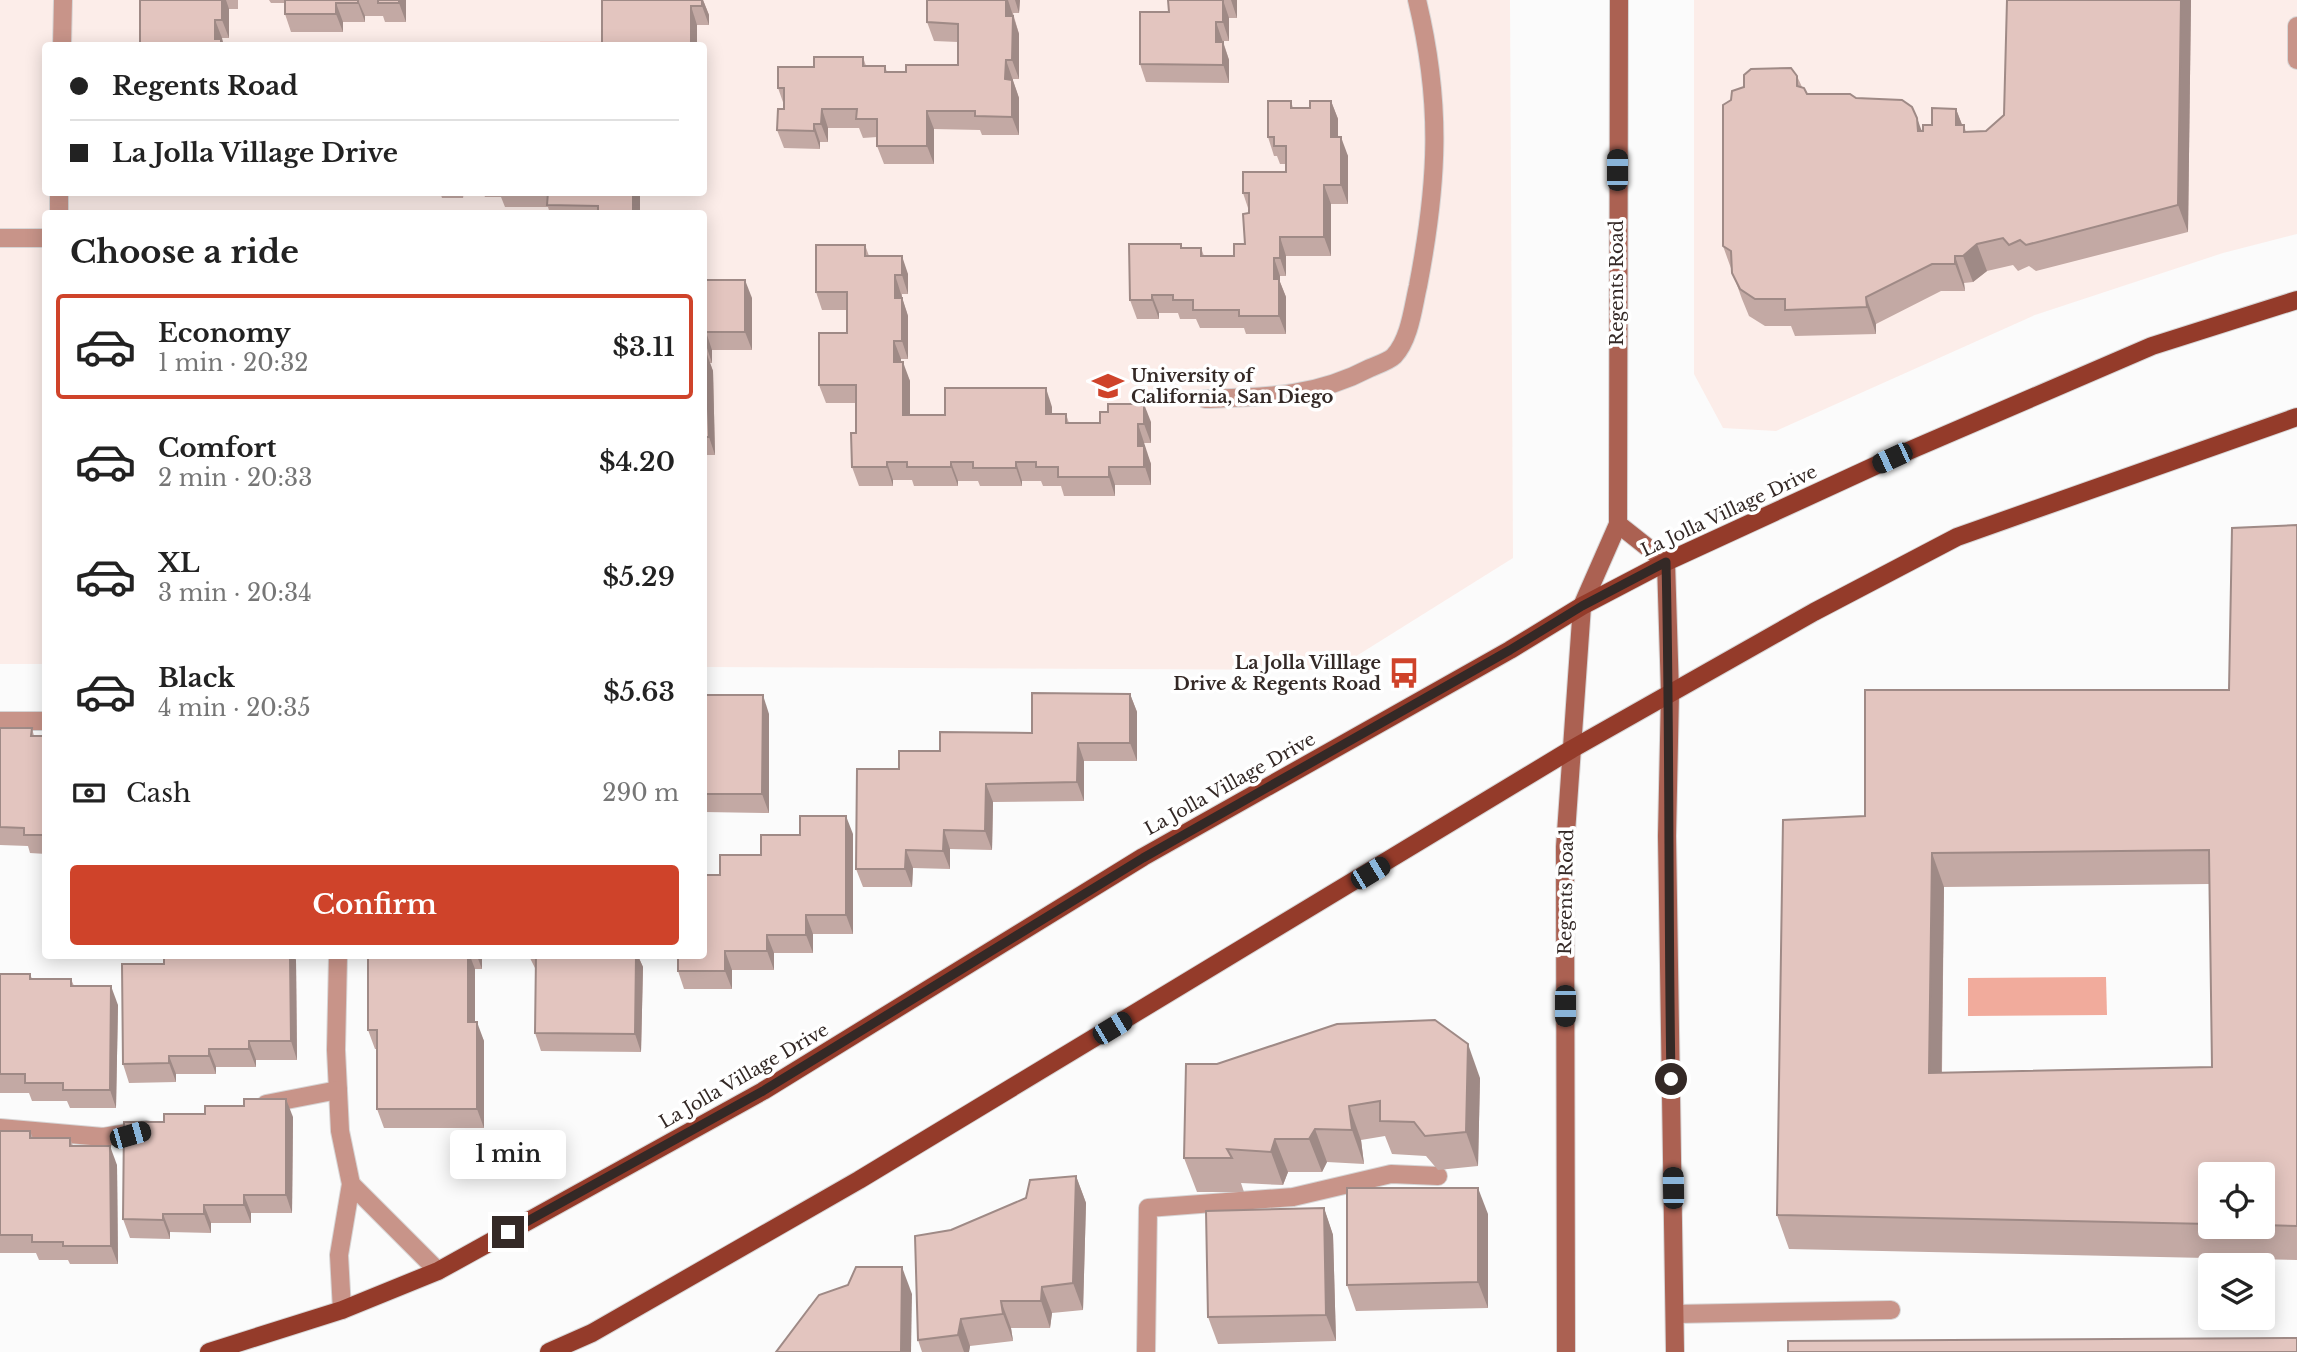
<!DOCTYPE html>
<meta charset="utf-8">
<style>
:root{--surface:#fff;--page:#f2f2f2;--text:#222;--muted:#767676;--line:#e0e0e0;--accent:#cf432a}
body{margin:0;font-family:"Libre Baskerville",serif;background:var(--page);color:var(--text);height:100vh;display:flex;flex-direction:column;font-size:26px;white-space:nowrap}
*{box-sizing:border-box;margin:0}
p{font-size:23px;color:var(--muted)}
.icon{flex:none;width:38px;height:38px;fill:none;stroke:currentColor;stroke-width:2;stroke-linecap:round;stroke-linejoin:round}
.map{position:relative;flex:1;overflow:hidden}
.drawer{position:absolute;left:42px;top:210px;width:665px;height:749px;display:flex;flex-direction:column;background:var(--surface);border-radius:7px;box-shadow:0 4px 18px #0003}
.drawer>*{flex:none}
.hud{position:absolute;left:42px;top:42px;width:665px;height:154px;border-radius:7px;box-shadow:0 4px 18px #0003;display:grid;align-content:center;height:154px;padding:0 28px;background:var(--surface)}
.buttons{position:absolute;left:2198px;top:1162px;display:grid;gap:14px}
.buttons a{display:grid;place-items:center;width:77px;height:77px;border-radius:7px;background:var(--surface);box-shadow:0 4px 18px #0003;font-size:35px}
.end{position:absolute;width:32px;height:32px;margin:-16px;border:9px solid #342926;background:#fff;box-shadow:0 0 0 4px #fff}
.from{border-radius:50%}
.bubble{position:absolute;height:49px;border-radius:7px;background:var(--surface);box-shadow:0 4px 18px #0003;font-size:23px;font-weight:600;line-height:49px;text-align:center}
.car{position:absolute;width:21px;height:42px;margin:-21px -10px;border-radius:9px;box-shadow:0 0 5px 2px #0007;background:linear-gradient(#222 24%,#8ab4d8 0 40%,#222 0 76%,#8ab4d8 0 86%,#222 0)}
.hud b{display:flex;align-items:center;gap:24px;height:66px;font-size:26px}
.hud b+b{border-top:2px solid var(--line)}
.hud i{width:18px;height:18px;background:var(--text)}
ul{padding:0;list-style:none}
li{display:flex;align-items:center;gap:21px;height:105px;margin:0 14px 10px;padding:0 14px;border:4px solid transparent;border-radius:7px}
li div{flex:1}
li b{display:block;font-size:26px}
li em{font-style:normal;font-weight:600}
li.active{border-color:var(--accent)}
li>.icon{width:63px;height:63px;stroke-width:1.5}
h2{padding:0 28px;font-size:32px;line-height:84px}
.pay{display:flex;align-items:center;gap:18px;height:77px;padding:0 28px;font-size:26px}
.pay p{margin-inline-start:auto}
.action{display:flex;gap:14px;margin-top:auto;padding:14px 28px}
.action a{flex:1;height:80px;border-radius:7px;background:var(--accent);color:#fff;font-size:28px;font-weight:600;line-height:80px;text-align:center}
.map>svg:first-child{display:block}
.built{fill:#fcede9;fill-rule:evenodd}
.green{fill:#fde0da}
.water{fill:#f1ab9c}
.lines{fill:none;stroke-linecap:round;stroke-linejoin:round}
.service-casing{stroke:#d7d5d5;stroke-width:20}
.secondary-casing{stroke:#d7d5d5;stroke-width:20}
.primary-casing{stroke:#d7d5d5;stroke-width:20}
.service{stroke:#c89489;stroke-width:18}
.secondary{stroke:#ab6152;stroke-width:18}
.primary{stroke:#943b2a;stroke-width:18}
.wall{fill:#c3a9a4;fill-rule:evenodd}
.shaded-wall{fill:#9f8a86}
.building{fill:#e3c5bf;stroke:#9f8a86;stroke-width:2;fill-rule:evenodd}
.route{stroke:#342926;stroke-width:9}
.labels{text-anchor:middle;stroke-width:7;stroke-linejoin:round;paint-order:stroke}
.street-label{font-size:18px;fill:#342926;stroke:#fff}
.poi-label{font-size:18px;font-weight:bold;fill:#342926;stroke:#fff;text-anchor:start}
</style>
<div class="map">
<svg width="2297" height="1352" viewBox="0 0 2297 1352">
<rect width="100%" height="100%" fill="#fbfbfb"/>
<g class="built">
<path d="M0,0H1510L1513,558L1334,670L704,667V214H46L45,664H0ZM46,46H704V192H46Z"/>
<path d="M1694,0H2297V234L2223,253L2035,315L1776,431L1723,428L1694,374Z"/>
</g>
<rect class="green" x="540" y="41" width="69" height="4"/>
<path class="water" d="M2106,977L2107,1015L1968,1016V978Z"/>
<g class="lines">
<defs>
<g id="service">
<path d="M62,46L63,0"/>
<path d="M2297,60V26"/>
<path d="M59,214V192"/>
<path d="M0,238H46"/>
<path d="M1205,399C1266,397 1315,397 1370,368C1377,365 1389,361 1394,356C1410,339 1413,307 1418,286C1438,182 1442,103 1417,0"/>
<path d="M0,721H46"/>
<path d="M338,956L336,1050L340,1131L351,1184L339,1255L342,1310"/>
<path d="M266,1104L338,1090"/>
<path d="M0,1128L103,1137L146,1130"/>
<path d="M351,1184L438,1271"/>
<path d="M1675,1314L1891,1310"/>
<path d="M1146,1352L1148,1208L1293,1197L1391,1174L1438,1176"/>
</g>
<g id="secondary">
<path d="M1618,524L1666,562L1670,693L1667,836L1675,1352"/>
<path d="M1566,1352L1565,847L1582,606L1618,524L1619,0"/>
</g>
<g id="primary">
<path d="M209,1352L342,1310L438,1271L763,1091L1143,857L1510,650L1582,606L1666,562L1892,458L2152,346L2297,300"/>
<path d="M549,1352L592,1333L859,1180L1572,749L1814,612L1957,537L2297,417"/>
</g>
</defs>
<use href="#service" class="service-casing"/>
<use href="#secondary" class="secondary-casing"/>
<use href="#primary" class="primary-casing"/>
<use href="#service" class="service"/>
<use href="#secondary" class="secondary"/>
<use href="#primary" class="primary"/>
</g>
<g class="wall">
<path d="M140,0H238V9H229V38H222V41L140,45Z"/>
<path d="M269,0H406V22H385L383,16H365V22H343V32H291L285,14V3H271Z"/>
<path d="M602,0H703L709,15V25H697V46Z"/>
<path d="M927,0H1020L1019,13H1013L1019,34V79H1013V81L1019,98V135H982L980,130L934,129V164H884L877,146V137L863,138L859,128H828V142H820V149L784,148L777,130L784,109V105L778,88L814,67L863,57L866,66H885L887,72H906L958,65V42L934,41L927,22Z"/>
<path d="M1168,0H1237V18H1229V41H1223L1229,60V83L1146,82L1140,64L1169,12Z"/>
<path d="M2007,0H2191L2188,232L2036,271L2029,266L2018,271L2013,265L1987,271L1973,282L1964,283L1965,291H1941L1876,324V334L1795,336L1791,326H1765L1749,316L1742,299L1723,246L1797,76L1802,87L1807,94L1856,98L1922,131L1956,109L1962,125H1964L1966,132L1986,131L2004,115Z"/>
<path d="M1291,101L1293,108H1310L1331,101L1338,119V137L1348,156V204H1331V256H1286V276H1280V282L1286,297V334H1246L1244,328H1200L1196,319H1180L1178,313H1159V319H1137L1130,300L1182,248H1201L1204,256H1234L1245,244L1249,211L1243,193L1286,172V164H1280L1277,156H1274L1268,137Z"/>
<path d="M440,192H464L463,198H442Z"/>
<path d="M470,192H640V214H550L548,207H505L501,197H485L483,193Z"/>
<path d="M865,245L869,256L908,274V294H902V298L908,316V359H901V362L910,381V415H945L1052,407V414H1066L1069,423L1151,422V443H1144V447L1151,464V485H1115V496H1064L1061,486H1043L1041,481H1022V486H980L978,481H958V486H914L912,480H893V486H859L852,467L856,433V403H826L819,385L847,333V310H822L816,292Z"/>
<path d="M704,280L752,298V350H712V363H710L713,371L715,455H704Z"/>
<path d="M2297,525V1260L1789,1249L1777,1215L1865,816L2229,690ZM2209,884L2212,1067L1942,1073L1944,887ZM2210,1174H2263V1227H2210Z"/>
<path d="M1130,694L1137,712V761H1084V801L993,802L992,850L950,849V869L913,868L912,887H863L856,869L899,769L940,751L1032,733Z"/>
<path d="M704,695L769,714V813L704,812Z"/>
<path d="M0,728H32L34,736H46V854L30,853L28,846L0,845Z"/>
<path d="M853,834V934H813V953H774V970H732V989H684L678,971L720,875L761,855Z"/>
<path d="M203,956L296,960L297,1060H256V1067H216V1074H176V1082L129,1083L123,1064L164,964Z"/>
<path d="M368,956H482V969H475V1022L484,1041V1128H384L377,1109V1049H375L368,1030Z"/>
<path d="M529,956H638L643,967L641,1052L541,1051L535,1033L536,970Z"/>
<path d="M0,974H30L32,979H71L74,986L118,1005L116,1108H70L67,1101H32L29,1093H0Z"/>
<path d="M1186,1064L1480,1078L1478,1166L1438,1170L1426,1156L1392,1154L1385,1136L1361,1140L1364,1164L1327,1162L1322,1172H1288L1283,1185L1241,1183L1244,1192H1197L1184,1158Z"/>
<path d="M293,1117L292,1213H251V1223H211V1233L170,1232V1239L130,1238L123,1219L164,1122Z"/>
<path d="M0,1131H30L33,1138H70L73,1146L117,1165L118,1264H70L68,1260H39L36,1253H0Z"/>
<path d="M1076,1176L1086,1203L1083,1310L1052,1313L1050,1328H1011L1013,1341L970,1346L969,1352H922L918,1340L951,1230Z"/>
<path d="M1324,1208L1333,1235L1336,1341L1218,1344L1208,1317Z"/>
<path d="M1488,1214V1308L1356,1311L1347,1285Z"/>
</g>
<g class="shaded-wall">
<path d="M222,0H226L229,9V38L222,20Z"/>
<path d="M358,0L365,16V22L358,3Z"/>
<path d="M399,0H406V22L399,3Z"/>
<path d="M702,0H703L709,15V25L702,6Z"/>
<path d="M1006,0H1008L1019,34V79L1012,60L1006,16Z"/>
<path d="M1015,0H1020L1019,13Z"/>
<path d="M1223,0L1229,18V41L1223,22Z"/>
<path d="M1231,0H1237V18Z"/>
<path d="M2181,0H2191L2188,232L2178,205Z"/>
<path d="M336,3L343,22V32L336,14Z"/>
<path d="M691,6L697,25V46H691Z"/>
<path d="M215,20L222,38L224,46H218L215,39Z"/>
<path d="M1216,22L1229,60V83L1216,42Z"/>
<path d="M1006,60L1019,98V135L1012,117L1005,79Z"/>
<path d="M1331,101L1338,119V156L1331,137Z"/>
<path d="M822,109L828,128V142L821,124Z"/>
<path d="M1956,109L1966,135L1956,125Z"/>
<path d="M927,111L934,129V164L927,146Z"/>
<path d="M1917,118L1927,145L1918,131Z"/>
<path d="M814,124L820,142V149L814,131Z"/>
<path d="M1341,137L1348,156V204L1341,185Z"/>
<path d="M1324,185L1331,204V256L1324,237Z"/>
<path d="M633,192H640V214H634Z"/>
<path d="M1280,237L1286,256V276L1280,258Z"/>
<path d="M1977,244L1987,271L1973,282L1963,256Z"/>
<path d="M902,256L908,274V294L902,275Z"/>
<path d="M1955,256L1964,283L1965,291L1955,264Z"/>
<path d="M1274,258L1280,276V282L1286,297V334L1279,316L1274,279Z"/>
<path d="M895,275L908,316V359L902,341L895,298Z"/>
<path d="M745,280L752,298V350L745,332Z"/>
<path d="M1152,295L1159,313V319L1152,300Z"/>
<path d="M1866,297L1876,324V334L1867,307Z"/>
<path d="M706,332L712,350V363L706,345Z"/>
<path d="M894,341L901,359V381L894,362Z"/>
<path d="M706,352L713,371L715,455L709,437Z"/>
<path d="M903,362L910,381V433L903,415Z"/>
<path d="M1046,388L1052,407V432L1046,414Z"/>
<path d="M1144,404L1151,422V443L1144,424Z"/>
<path d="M1138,424L1151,464V485L1138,446Z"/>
<path d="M887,462L893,480V486L887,467Z"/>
<path d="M951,462L958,481V486L951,467Z"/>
<path d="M1016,462L1022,481V486L1016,468Z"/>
<path d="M1109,467L1115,485V496L1109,477Z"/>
<path d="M1130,694L1137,712V761L1130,743Z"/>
<path d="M763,695L769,714V813L762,794Z"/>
<path d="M1078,743L1084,761V801L1077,782Z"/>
<path d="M986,784L993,802L992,850L985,831Z"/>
<path d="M846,816L853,834V934L846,915Z"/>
<path d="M944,830L950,849V869L943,851Z"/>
<path d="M906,850L913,868L912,887L905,869Z"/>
<path d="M1932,853L1944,887L1941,1107L1929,1073Z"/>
<path d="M806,915L813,934V953L806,935Z"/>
<path d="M767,935L774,953V970L767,951Z"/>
<path d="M725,951L732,970V989L725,971Z"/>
<path d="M290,956H295L296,960L297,1060L291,1041Z"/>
<path d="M468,956H470L475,969V1041L468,1022Z"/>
<path d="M477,956H482V969Z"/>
<path d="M636,956H638L643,967L641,1052L635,1034Z"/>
<path d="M111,986L118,1005L116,1108L110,1090Z"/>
<path d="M477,1022L484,1041V1128L477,1109Z"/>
<path d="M249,1041L256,1060V1067L249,1049Z"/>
<path d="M1468,1044L1480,1078L1478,1166L1466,1132Z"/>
<path d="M209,1049L216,1067V1074L209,1056Z"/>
<path d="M169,1056L176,1074V1082L169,1063Z"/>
<path d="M286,1099L293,1117L292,1213L286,1195Z"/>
<path d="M1349,1106L1361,1140L1364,1164L1352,1130Z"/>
<path d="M1315,1129L1327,1162L1322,1172L1309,1139Z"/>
<path d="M1275,1139L1288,1172L1283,1185L1271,1152Z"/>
<path d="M110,1146L117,1165L118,1264L111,1246Z"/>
<path d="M1076,1176L1086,1203L1083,1310L1073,1283Z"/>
<path d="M1478,1188L1488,1214V1308L1478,1282Z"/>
<path d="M244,1195L251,1213V1223L244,1205Z"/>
<path d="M204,1205L211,1223V1233L204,1214Z"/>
<path d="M1324,1208L1333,1235L1336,1341L1326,1315Z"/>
<path d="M163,1214L170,1232V1239L163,1220Z"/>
<path d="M902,1267L912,1294L911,1352H901Z"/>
<path d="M1042,1287L1052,1313L1050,1328L1041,1301Z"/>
<path d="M1001,1301L1011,1328L1013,1341L1003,1314Z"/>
<path d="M961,1319L970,1346L969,1352H964L958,1335Z"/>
</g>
<g class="building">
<path d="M140,0H222V20H215V39H221V46H132L140,45Z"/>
<path d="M285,0H358V3H336V14H285Z"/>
<rect x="378" y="0" width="21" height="3"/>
<path d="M602,0H702V6H691V46H602Z"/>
<path d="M927,0H1006V16H1013L1012,60H1006L1005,79L1012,80V117L975,116V111H927V146H877V119H856L857,109H822L821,124H814V131L777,130L778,109H784V88H778V67H814V57H863V66H885V72H906V65H958V24L927,22Z"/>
<path d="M1168,0H1223V22H1216V42H1223V65L1140,64V12H1169Z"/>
<path d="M2007,0H2181L2178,205L2026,245L2020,240L2009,245L2003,238L1977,244L1963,256H1955V264H1932L1866,297L1867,307L1785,310V299H1755L1740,289L1732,273L1731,251L1723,246V105L1731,100L1732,91L1744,87V75L1751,69L1791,68L1797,76V86L1804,88L1807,94H1850L1856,98L1902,100L1912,107L1917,118L1918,131H1923V125H1932V108L1956,109V125H1964V132L1986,131L2004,115Z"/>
<path d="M1268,101H1291V108H1310V101H1331V137H1341V185H1324V237H1280V258H1274V279H1279V316H1239V310H1193V300H1173V295H1152V300H1130L1129,244H1181V248H1201V256H1234V244H1245L1243,214L1249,213V193H1243V172H1286V146H1274V137H1268Z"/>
<path d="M548,192H633V213H598V206L547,205Z"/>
<path d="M816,245H865V256H902V275H895V298H902V341H894V362H903V415H945V388H1046V414H1066V423H1100V412H1108V404H1144V424H1138V446H1144V467H1109V477H1058V467H1036V462H1016V468H973V462H951V467H907V462H887V467H852L851,433H856V385H819V333H847V292H816Z"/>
<path d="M704,280H745V332H706V345H704Z"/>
<path d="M704,352H706L709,437H704Z"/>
<path d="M2297,525V1226L2263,1225V1174H2210V1224L1777,1215L1783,820L1865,816V690H2229L2232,528ZM2209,850L2212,1067L1929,1073L1932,853Z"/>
<path d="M1032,693L1130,694V743H1078L1077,782L986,784L985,831L944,830L943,851L906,850L905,869H856L857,769H899V751H940V732L1032,733Z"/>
<path d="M704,695H763L762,794H704Z"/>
<path d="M0,728H32L31,736H46V835H24V828L0,827Z"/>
<path d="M800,816H846V915H806V935H767V951H725V971H678V956H704V875H720V855H761V835H800Z"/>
<path d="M164,956H290L291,1041H249V1049H209V1056H169V1063L123,1064L122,964H164Z"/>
<path d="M368,956H468V1022H477V1109H377V1030H368Z"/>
<path d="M536,956H636L635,1034L535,1033Z"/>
<path d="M0,974H30V979H71V986H111L110,1090H63V1083H25V1074H0Z"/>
<path d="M1435,1020L1468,1044L1466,1132L1425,1136L1414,1122L1380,1121V1101L1349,1106L1352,1130L1315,1129L1309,1139H1275L1271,1152L1227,1149L1232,1158H1184L1186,1064H1217L1337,1024Z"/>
<path d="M244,1099H286V1195H244V1205H204V1214H163V1220L123,1219L124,1122H164V1114H205V1106H244Z"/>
<path d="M0,1131H30V1138H70V1146H110L111,1246H63V1242H32V1235H0Z"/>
<path d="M1076,1176L1073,1283L1042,1287L1041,1301H1001L1003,1314L961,1319L958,1335L918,1340L915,1236L951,1230L1026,1198L1030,1180Z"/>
<path d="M1347,1188H1478V1282L1347,1285Z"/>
<path d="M1324,1208L1326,1315L1208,1317L1206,1211Z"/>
<path d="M856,1267H902L901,1352H776L819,1295L848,1285Z"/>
<path d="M2297,1338V1352H1788V1341Z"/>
</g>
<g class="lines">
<path class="route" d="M508,1232L763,1091L1143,858L1510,650L1582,606L1666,562C1670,734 1668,907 1671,1079"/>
</g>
<defs>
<symbol id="university-bare" viewBox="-9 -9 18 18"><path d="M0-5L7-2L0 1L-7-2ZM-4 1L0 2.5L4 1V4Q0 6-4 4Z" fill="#cf432a" stroke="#fff" stroke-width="2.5" paint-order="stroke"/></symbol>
<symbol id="bus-bare" viewBox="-9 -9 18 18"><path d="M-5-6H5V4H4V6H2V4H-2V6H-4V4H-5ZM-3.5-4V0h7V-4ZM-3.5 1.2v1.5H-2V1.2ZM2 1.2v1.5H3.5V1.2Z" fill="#cf432a" stroke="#fff" stroke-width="2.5" paint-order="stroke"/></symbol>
</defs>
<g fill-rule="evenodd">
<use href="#university-bare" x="1086" y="364" width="44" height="44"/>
<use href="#bus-bare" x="1382" y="651" width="44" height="44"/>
</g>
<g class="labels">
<g class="street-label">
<text transform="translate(1617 283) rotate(-90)" y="6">Regents Road</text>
<text transform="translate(1729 511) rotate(-25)" y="6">La Jolla Village Drive</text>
<text transform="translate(1230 784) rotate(-29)" y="6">La Jolla Village Drive</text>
<text transform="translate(1566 892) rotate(-89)" y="6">Regents Road</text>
<text transform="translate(744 1076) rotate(-30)" y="6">La Jolla Village Drive</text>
</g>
<g class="poi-label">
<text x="1131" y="382">University of<tspan x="1131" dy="21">California, San Diego</tspan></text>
<text x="1381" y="669" text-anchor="end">La Jolla Villlage<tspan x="1381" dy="21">Drive &amp; Regents Road</tspan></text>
</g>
</g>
</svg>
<div class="buttons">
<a><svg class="icon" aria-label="locate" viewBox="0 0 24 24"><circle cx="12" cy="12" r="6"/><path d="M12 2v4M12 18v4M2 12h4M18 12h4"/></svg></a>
<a><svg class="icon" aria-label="layers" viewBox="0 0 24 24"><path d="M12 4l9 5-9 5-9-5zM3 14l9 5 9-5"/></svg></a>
</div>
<i class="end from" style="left:1671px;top:1079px"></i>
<i class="end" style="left:508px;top:1232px"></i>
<div class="bubble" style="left:450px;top:1130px;width:116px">1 min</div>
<i class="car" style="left:1617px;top:170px;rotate:0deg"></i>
<i class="car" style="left:1892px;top:458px;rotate:245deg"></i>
<i class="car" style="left:1370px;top:873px;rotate:59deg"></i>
<i class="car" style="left:1565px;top:1006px;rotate:180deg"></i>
<i class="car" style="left:1112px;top:1028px;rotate:59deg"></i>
<i class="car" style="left:130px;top:1135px;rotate:74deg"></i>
<i class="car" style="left:1673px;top:1188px;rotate:359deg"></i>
<div class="hud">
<b><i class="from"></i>Regents Road</b>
<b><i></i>La Jolla Village Drive</b>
</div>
<section class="drawer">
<h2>Choose a ride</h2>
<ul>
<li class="active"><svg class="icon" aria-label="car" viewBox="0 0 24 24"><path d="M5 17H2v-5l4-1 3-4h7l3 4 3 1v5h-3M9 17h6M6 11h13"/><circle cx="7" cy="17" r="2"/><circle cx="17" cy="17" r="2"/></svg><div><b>Economy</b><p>1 min · 20:32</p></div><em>$3.11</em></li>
<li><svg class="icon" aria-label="car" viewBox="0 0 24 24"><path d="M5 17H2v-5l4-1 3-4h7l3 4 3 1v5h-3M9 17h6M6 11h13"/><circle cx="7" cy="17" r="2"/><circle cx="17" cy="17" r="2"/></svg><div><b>Comfort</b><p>2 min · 20:33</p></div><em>$4.20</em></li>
<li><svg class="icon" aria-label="car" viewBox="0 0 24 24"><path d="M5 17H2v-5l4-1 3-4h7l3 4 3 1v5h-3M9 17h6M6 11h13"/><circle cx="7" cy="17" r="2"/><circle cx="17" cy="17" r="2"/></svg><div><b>XL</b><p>3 min · 20:34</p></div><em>$5.29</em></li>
<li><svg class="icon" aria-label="car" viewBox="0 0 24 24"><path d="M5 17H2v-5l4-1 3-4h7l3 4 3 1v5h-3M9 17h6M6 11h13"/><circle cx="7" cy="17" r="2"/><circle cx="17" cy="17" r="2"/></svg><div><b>Black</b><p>4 min · 20:35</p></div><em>$5.63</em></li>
</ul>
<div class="pay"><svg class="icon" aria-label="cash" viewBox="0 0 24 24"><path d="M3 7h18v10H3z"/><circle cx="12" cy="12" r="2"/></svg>Cash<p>290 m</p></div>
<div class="action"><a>Confirm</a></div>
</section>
</div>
